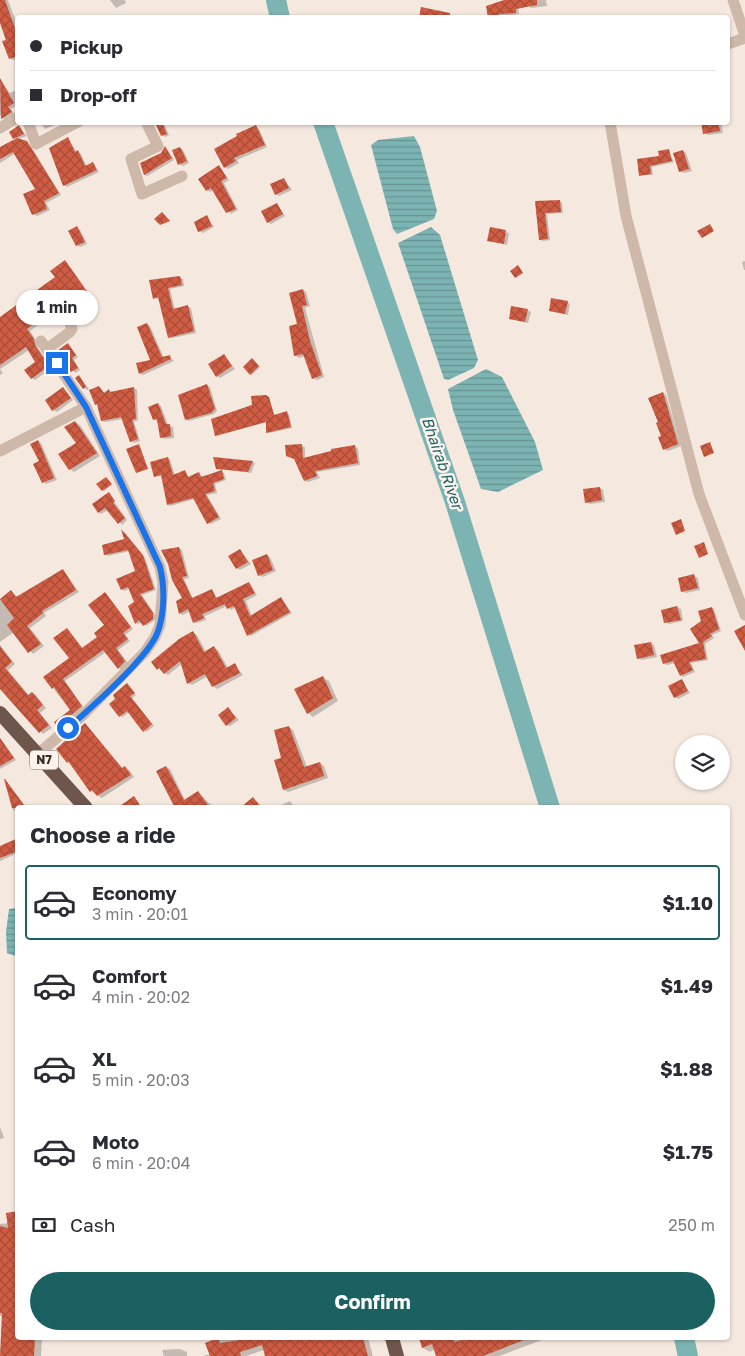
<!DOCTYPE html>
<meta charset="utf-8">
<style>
:root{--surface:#fff;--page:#f7f7f7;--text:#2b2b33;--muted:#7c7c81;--line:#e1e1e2;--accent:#1b6161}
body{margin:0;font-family:"Golos Text",sans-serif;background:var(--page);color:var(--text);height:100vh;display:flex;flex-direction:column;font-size:19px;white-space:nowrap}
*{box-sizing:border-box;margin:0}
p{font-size:16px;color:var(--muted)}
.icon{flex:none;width:28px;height:28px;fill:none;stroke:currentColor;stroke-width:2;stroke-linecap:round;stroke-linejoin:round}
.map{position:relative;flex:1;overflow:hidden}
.details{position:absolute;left:15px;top:805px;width:715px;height:535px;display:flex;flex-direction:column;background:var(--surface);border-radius:5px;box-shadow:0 1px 4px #0004}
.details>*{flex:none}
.banner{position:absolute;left:15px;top:15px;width:715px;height:110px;border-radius:5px;box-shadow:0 1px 4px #0004;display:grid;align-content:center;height:110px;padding:0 15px;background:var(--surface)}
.buttons{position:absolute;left:675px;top:735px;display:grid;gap:10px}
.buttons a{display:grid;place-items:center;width:55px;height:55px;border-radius:50%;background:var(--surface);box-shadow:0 1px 4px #0004;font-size:25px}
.end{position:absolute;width:22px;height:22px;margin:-11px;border:6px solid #1a73e8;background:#fff;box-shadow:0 0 0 2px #fff}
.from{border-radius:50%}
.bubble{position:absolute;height:35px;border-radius:18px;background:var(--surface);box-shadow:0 1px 4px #0004;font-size:16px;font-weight:700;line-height:35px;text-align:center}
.banner b{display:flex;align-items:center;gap:18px;height:48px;font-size:19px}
.banner b+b{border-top:1px solid var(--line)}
.banner i{width:12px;height:12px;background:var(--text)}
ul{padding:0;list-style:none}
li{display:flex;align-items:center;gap:15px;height:75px;margin:0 10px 8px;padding:0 5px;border:2px solid transparent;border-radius:5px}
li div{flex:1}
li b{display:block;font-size:19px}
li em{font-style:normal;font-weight:700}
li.on{border-color:var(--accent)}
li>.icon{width:45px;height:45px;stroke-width:1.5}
h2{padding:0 15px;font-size:22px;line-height:60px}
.pay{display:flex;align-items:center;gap:12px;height:55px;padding:0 15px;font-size:19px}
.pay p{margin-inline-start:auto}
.cta{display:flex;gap:10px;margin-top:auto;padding:10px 15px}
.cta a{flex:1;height:58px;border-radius:30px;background:var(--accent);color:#fff;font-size:20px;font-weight:700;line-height:58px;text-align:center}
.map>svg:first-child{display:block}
.water{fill:url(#water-rules)}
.shadow{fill:#0003}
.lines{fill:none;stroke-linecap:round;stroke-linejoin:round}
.river{stroke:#7cb4b3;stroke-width:20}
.building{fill:url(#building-cross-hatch)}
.minor{stroke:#ceb8aa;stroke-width:11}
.trunk{stroke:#6e564d;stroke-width:14}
.route{stroke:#1a73e8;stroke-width:6}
.labels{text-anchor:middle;stroke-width:5;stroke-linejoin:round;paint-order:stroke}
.shield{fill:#fcf4ec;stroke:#756964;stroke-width:1}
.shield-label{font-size:12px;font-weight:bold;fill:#3b2e2a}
.water-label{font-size:15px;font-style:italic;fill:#1b6161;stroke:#fcf4ec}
</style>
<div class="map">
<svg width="745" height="1356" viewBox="0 0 745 1356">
<defs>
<pattern id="water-rules" width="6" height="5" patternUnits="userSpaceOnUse" patternTransform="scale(1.25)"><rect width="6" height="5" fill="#7cb4b3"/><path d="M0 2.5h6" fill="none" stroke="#679392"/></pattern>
<pattern id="building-cross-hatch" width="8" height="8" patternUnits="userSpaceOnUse" patternTransform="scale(1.25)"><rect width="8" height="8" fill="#cf5c43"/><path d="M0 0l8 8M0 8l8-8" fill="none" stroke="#a94c38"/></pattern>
</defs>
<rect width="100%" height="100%" fill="#f5e9df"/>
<g class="water">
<path d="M414,136L420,147L437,211L434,219L397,234L393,229L371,145L378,140Z"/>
<path d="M431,227L440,235L478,360L474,368L448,380L444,379L398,243Z"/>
<path d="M486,369L502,377L535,442L543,470L498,492L481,489L453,410L448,389Z"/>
<path d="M17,908L18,957L7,953L6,932L9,909Z"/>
</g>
<g class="shadow">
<path d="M0,0H8L18,27V59L13,60L10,58L0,19Z"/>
<path d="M110,0H125L126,3L116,8Z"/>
<path d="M506,0L517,1L519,14L489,18Z"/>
<path d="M525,0H546L547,6L531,8Z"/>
<path d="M0,80L10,93L18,89V105L11,109L14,114L5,120L0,115Z"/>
<path d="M40,122H54L55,125L45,129Z"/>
<path d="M703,122H721L723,133L708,135L704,133Z"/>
<path d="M161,124L165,126L169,135L166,137L162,135Z"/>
<path d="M19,127L27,136L18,139L30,145L61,195L46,203L50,210L37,216L33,214L37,189L16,153L0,163V149L16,139L14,138Z"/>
<path d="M256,127L259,129L267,147L237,160L239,163L228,169L225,167Z"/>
<path d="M68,139L77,152L81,154L87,167L93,164L99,172L67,187L64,185Z"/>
<path d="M166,148L174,160L147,176L145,175L142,164L162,154Z"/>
<path d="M180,148L183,150L189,163L183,166L179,164Z"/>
<path d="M668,150L674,162L652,167L653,175H641L639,160L660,157Z"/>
<path d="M683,151L686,153L692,171L684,173L680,171Z"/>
<path d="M219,167L229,180L224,183L238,210L231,214L214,190L210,192L207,190Z"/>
<path d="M284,179L292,190L279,196L276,194Z"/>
<path d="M560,201L562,203L563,213L547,214L550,240L543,241L541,240L536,202Z"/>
<path d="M277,204L285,216L271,224L268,222Z"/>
<path d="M207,217L214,227L203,233L199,231Z"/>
<path d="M77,228L80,230L87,244L80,247L77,245Z"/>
<path d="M491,228L509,233L507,245L489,240Z"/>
<path d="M65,261L93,300L80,307L72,299L30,331L37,342L38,348L52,368L35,380L32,378L37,362L29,350L0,369L3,373L0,375V319L57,278Z"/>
<path d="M745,261V270H744L742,262Z"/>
<path d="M180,277L183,279L184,286L170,289L175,310L188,307L191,308L196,333L172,338L169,337L160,299L154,298Z"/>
<path d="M303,290L306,292L310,306L305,308L324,377L317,380L313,378L305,356L299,358L296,356Z"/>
<path d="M567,302L570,304L568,315L550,311Z"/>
<path d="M527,310L531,312L528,323L510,319Z"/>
<path d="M147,324L150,326L164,358L170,357L174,361L143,375L140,373L152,361Z"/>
<path d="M68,345L78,357L74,360L80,370L75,373L59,351Z"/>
<path d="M224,355L235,369L220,378L217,376Z"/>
<path d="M253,360L260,367L252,375L251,374Z"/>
<path d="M80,377L89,389L87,390L84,388Z"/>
<path d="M207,385L210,387L217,411L214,414L189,421L186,420Z"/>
<path d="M63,388L73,400L57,412L53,410Z"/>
<path d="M99,388L105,393L109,391L113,392L134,388L137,390L138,420L134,422L140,441L134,443L131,441L123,419L105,422L102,421L99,406L96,404Z"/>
<path d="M663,393L666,395L681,446L668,451L664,449Z"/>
<path d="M269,398L275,416L289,414L292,428L269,433L267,422L216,436L213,420Z"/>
<path d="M158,404L161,406L168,425L173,427L174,438L164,439L161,437L157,421L154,419Z"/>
<path d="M75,423L80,425L100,456L74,472L70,469L78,443Z"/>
<path d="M38,441L41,443L57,480L46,484L43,482Z"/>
<path d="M302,446L305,447V459L355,447L358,448L360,465L317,472L320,478L308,482L305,481L296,459L287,456Z"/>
<path d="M168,458L170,460L175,475L185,472L189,478L199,473L203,478L221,472L224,473L226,480L215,484L217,493L207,495L221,519L211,524L208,523L195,499L170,506L168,504L162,476H155Z"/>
<path d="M252,462L255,463L251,473L217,468Z"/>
<path d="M107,478L112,485L104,491L103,490Z"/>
<path d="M600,488L603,490L605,502L590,504L586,502Z"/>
<path d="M109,494L127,520L122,525L108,510L101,514L99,512Z"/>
<path d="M124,531L145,558L156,590L142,595L156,616L155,620L146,626L142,622L139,624L136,623L135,603L130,588L125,591L122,589L137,572L130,551L108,556L105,554L126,540Z"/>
<path d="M179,548L182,550L189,578L184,579L193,599L212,591L218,599L249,584L257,595L246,601L252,616L281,599L292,613L251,636L248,635L236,607L231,610L227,606L205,616L206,620L197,623L194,622L190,611L183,615L181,614L178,601L183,598Z"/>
<path d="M240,550L251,564L240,570L237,568Z"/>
<path d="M267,555L270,557L276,571L263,577L259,575Z"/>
<path d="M63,570L79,592L44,613L46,616L30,628L44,646L33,654L14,632L0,642V600L11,592L18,597Z"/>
<path d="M694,576L698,578L700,590L686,593L682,591Z"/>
<path d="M105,594L133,629L125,635L130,641L118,650L128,663L121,670L106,652L65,681L84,708L61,728L56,723L71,711L53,688L70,659L67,629L83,649L98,637L106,626Z"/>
<path d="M677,607L681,609L683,621L669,624L665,622Z"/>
<path d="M712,608L714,609L721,631L712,635L714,638L705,644L708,660L691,663L695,672L683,677L675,663L667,665L664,664L701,644L703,621Z"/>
<path d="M193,633L197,635L206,652L214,648L218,650L228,668L235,665L243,675L217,689L213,686L208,676L192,685L188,683L182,664L168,675L164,673Z"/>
<path d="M650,643L654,645L657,657L642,660L638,658Z"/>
<path d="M0,645L15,664L8,670L29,696L32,693L36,695L46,708L40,713L52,728L43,734L0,686Z"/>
<path d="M323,678L329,681L338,701L313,717L308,713Z"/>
<path d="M682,681L690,693L678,699L675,697Z"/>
<path d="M127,685L136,695L132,698L154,726L146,732L129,712L123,717L120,716Z"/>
<path d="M228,709L239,720L230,726L226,725Z"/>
<path d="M85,725L123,769L129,770L134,777L102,798L91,791L72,764L67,762Z"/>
<path d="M289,727L293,730L307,767L320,763L324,766L328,778L288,792L284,790Z"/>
<path d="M0,738L16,760L0,769Z"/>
<path d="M166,767L170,769L185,800L198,792L214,808H176Z"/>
<path d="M6,781L27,808H18V816L12,808L13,807Z"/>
<path d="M290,801L295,808H275Z"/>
<path d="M318,805L322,808H311Z"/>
<path d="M18,840V853L0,861V847Z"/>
<path d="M0,1127L4,1138L0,1139Z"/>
<path d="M18,1152V1172L16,1171Z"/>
<path d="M15,1211H18L0,1258V1224L9,1223Z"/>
<path d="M0,1265L18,1338H42L41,1356H2L3,1316H0Z"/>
<path d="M225,1338H368L373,1356H266L264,1350L246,1356H204L210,1354L207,1343Z"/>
<path d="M420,1338H458L460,1342L471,1338H547L499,1356H438L435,1349L430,1352L423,1348Z"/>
<path d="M180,1349L187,1352V1356H164L162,1350Z"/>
</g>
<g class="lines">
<g class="river">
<path d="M276,0L280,18"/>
<path d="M323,122L455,502L550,808"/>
<path d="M684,1338L688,1356"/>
</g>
</g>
<g class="building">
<path d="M0,0H5L18,37V56L9,59L2,41L6,40L0,23Z"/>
<path d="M504,0H537V5L516,9V13L499,14V16L488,18L486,6Z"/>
<path d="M421,7L450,13V18H419Z"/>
<path d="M0,78L14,103L8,107L12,112L1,119Z"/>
<path d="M162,122L167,134L161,136L156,125Z"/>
<path d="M701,122H718L720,131L703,134Z"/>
<path d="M19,125L24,134L13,139L9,132Z"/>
<path d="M256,125L265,145L234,158L236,161L224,168L214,149L237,136L236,134Z"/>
<path d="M68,137L75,152L78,150L85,166L93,162L97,170L63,186L49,148Z"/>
<path d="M17,138L27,141L59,193L44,201L47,209L32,215L23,194L35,189L13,152L0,159V147Z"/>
<path d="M165,146L172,158L144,175L140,163L161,153Z"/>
<path d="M180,147L187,161L178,165L172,150Z"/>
<path d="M669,149L672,161L650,166L651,174L639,176L637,159L659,156L658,151Z"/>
<path d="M683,150L689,169L679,172L673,153Z"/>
<path d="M219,165L227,178L221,181L236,209L226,213L211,188L206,191L198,179Z"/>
<path d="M284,178L289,188L275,195L270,184Z"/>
<path d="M560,200L561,212L545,213L548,239L539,240L535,201Z"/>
<path d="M277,203L283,214L267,223L261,211Z"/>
<path d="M162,212L170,221L160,225L154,219Z"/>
<path d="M207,215L212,226L198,232L194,222Z"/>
<path d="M710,224L714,231L702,238L697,231Z"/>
<path d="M77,226L85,242L76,246L68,231Z"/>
<path d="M490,227L506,230L504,244L487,241Z"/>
<path d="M65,260L91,297L75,306L69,297L27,329L34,339L35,345L49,366L31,379L24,370L35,362L26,347L0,365V317L55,277L50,271Z"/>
<path d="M518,265L523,273L515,278L510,271Z"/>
<path d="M180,276L182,285L168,288L173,309L188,305L194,331L168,338L158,297L153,299L149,280Z"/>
<path d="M303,289L307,305L302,306L310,341L322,375L312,379L303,354L294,356L289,326L297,324L289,293Z"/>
<path d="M551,298L568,301L565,314L549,311Z"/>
<path d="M511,306L528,309L525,322L509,319Z"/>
<path d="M147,323L162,357L170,355L171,359L139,374L136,363L150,360L137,327Z"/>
<path d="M68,343L76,355L72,358L78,368L71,372L57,351Z"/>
<path d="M224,354L232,366L216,377L208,364Z"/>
<path d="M252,358L259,366L250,375L243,367Z"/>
<path d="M79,375L86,387L83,389L75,378Z"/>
<path d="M207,384L215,409L211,413L185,420L178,395Z"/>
<path d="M99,386L104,393L109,389L110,392L134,387L136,419L132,420L138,439L130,442L121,417L101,421L97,404L95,405L89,390Z"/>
<path d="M63,387L71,398L52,411L45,400Z"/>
<path d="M663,392L678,444L663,450L658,437L661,436L656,423L658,422L648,398Z"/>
<path d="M266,395L269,397L274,415L287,411L291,427L266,433V422L215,436L211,419L252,405L251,396Z"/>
<path d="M158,403L166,424H170L171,436L160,438L157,419L153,420L148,407Z"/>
<path d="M75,421L97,453L69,470L58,454L76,443L64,427Z"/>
<path d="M38,440L54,478L42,483L33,464L39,461L30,444Z"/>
<path d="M710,442L714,453L704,457L700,446Z"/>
<path d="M139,444L148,469L136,473L126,449Z"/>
<path d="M302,444L303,458L331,451V449L355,445L358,463L315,471L317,476L304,481L294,459L286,456L285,445Z"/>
<path d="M168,457L173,475L185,470L188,477L199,472L201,477L222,470L224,479L213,483L215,491L205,494L219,517L207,524L193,498L167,505L161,475L154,477L150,462Z"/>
<path d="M213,457L253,461L248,472L216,469Z"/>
<path d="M106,477L112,484L102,491L96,484Z"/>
<path d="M600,487L602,500L585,503L583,489Z"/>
<path d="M109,492L115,501L113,503L125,518L118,524L105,508L98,513L92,504Z"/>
<path d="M681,519L685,531L676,535L671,523Z"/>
<path d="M121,529L143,555L154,589L140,594L153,613V619L143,626L139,620L135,624L128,606L134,602L128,587L121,590L116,579L135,571L128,550L104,555L102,545L124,539Z"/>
<path d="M704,542L708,554L699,558L694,546Z"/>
<path d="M179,547L187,576L182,577L192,598L212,589L216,598L249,582L255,593L243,599L250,616L281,597L290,612L247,636L234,606L227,609L225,604L202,614L204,618L193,623L188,609L179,614L176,601L182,598L172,580L168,564L161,550Z"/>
<path d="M240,549L248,562L236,569L228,556Z"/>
<path d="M267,554L273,570L258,576L252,560Z"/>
<path d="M63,569L76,590L42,611L43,613L27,626L41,644L28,653L7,625L14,618L0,599L11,590L16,597Z"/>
<path d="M694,574L698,588L681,592L678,578Z"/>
<path d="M105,592L131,627L123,633L128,639L116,648L125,661L118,669L103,650L63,679L82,706L57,727L54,722L70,710L54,687L52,689L43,677L69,658L53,638L67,628L82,648L97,637L94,633L104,625L88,605Z"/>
<path d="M677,606L681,620L664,623L661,610Z"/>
<path d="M712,607L719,629L710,634L712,636L703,642L706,659L689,662L693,670L680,676L673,661L663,664L660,655L699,643L690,629L701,621L698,611Z"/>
<path d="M745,625V651L734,631Z"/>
<path d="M193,631L204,652L214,646L226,668L235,663L240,673L212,687L205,674L187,684L180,661L164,674L159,668L157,670L151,662L179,639Z"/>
<path d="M651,642L654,655L637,659L634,645Z"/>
<path d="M0,646L12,662L5,668L28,695L32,692L43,705L37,710L49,725L39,733L0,689Z"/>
<path d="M323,676L333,698L307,714L294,689Z"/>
<path d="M682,679L688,691L674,698L668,686Z"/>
<path d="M127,683L135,693L130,696L152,724L143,732L127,711L119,717L109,704L115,699L113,695Z"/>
<path d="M228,707L236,718L226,726L218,715Z"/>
<path d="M85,723L122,768L125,766L131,775L97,796L92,790L90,792L68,761L67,763L56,749Z"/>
<path d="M289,726L304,767L320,762L324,776L283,790L274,760L281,758L274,730Z"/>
<path d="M0,738L14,758L0,766Z"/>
<path d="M166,766L184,800L198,791L210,808H171L174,806L156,771Z"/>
<path d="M4,779H5L26,808H12Z"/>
<path d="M134,796L142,808H117Z"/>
<path d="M253,797L262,808H240Z"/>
<path d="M18,838V851L0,858V846Z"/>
<path d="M18,1211V1338H35L34,1356H0L2,1313H0V1226L8,1228L6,1213Z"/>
<path d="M218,1338L220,1343L253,1338H363L368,1356H265L262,1345L240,1352L241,1356H210L205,1343Z"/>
<path d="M419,1338H453L455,1342L467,1338H529L483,1356H436L432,1344L422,1348Z"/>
</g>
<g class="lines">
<g class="minor">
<path d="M733,0L745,36"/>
<path d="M728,44L745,38"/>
<path d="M28,122L36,144L78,122"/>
<path d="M146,122L158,146L131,159L142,194L182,176"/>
<path d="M610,122L626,216L699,494L745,615"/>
<path d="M0,128L18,117"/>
<path d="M47,349L70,332L72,329L68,318"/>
<path d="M0,451L86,407"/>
<path d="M38,754L83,715L145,652L155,637L160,625L163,582L160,567L86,407L41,341"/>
</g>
<g class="trunk">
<path d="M0,713L86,808"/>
<path d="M392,1338L397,1356"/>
</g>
</g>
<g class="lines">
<path class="route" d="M57,363L86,407L160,567C165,587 165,617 156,636C143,662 91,708 68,728"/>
</g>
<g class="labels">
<rect class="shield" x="30" y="750.5" width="28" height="19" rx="4"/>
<g class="shield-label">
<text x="44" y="764">N7</text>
</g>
<g class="water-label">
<text transform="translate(442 463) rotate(71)" y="5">Bhairab River</text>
</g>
</g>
</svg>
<div class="buttons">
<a><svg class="icon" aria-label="layers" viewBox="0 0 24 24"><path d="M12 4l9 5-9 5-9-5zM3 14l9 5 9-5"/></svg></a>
</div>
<i class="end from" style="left:68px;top:728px"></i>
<i class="end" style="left:57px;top:363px"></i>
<div class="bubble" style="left:16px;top:290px;width:82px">1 min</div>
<div class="banner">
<b><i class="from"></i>Pickup</b>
<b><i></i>Drop-off</b>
</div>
<section class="details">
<h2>Choose a ride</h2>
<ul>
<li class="on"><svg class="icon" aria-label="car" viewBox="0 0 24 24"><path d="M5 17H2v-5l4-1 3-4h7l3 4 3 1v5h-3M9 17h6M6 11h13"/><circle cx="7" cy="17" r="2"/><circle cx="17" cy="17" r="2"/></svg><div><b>Economy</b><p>3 min · 20:01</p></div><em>$1.10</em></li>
<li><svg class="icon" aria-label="car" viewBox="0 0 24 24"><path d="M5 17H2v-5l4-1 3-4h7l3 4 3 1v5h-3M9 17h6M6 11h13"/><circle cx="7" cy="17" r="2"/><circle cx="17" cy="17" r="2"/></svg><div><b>Comfort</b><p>4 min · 20:02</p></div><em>$1.49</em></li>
<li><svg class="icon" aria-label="car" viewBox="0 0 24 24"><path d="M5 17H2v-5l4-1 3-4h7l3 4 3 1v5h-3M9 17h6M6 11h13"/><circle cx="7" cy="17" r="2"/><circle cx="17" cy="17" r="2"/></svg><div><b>XL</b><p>5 min · 20:03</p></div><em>$1.88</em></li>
<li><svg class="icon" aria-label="car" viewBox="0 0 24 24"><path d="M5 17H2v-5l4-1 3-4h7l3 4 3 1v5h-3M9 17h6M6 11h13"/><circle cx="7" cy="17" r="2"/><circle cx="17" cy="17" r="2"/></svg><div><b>Moto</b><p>6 min · 20:04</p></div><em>$1.75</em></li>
</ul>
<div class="pay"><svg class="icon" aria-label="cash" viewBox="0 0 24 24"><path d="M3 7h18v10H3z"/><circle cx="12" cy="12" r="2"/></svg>Cash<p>250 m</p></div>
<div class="cta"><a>Confirm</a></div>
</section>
</div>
